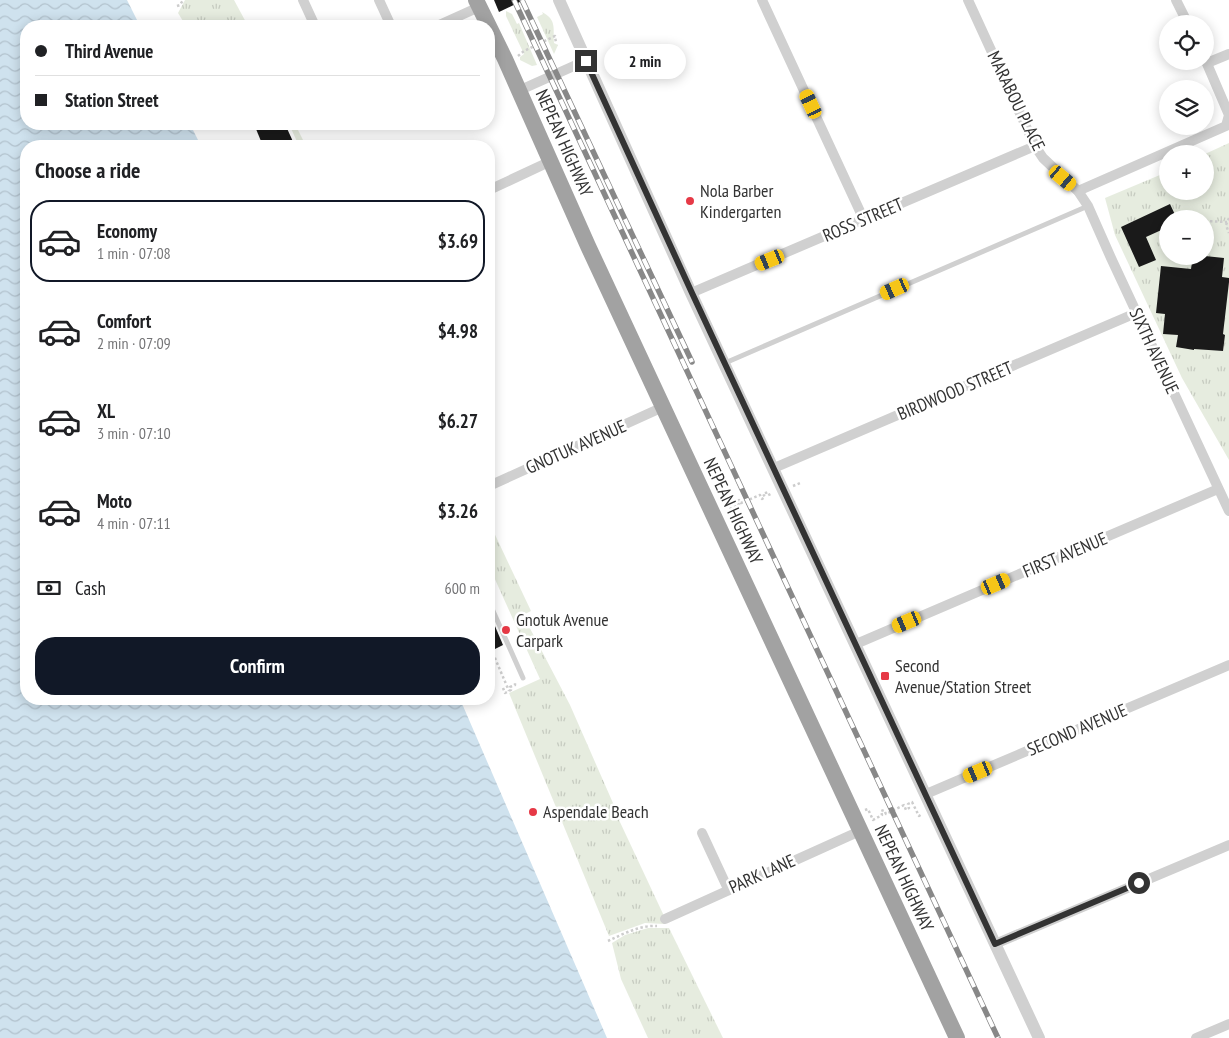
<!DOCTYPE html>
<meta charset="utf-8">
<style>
:root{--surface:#fff;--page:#f6f6f6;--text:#202124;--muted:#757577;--line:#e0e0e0;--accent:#111827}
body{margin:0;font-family:"PT Sans Narrow",sans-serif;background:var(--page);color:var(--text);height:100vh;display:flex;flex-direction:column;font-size:19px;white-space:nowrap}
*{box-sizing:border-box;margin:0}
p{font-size:16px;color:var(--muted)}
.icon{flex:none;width:28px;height:28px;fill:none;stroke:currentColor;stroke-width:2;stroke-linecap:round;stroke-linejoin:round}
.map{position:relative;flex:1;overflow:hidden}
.drawer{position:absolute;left:20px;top:140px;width:475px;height:565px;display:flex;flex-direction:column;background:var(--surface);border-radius:20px;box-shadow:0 2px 12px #0003}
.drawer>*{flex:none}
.hud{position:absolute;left:20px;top:20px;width:475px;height:110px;border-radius:20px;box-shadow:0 2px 12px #0003;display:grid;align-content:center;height:110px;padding:0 15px;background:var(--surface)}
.buttons{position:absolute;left:1159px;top:15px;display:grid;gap:10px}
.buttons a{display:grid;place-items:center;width:55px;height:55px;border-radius:50%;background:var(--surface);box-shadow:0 2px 12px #0003;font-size:25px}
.end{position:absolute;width:22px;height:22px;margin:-11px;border:6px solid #333;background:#fff;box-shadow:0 0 0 2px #fff}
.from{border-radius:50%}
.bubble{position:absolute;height:35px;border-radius:18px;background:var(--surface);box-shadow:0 2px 12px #0003;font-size:16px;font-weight:600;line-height:35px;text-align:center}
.car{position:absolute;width:15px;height:30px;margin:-15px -8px;border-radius:6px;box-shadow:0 0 4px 1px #0007;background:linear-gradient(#f5c518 24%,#345 0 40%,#f5c518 0 76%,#345 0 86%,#f5c518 0)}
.hud b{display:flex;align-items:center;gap:18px;height:48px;font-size:19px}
.hud b+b{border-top:1px solid var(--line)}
.hud i{width:12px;height:12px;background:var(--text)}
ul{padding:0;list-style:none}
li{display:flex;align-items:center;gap:15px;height:82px;margin:0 10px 8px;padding:0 5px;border:2px solid transparent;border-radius:20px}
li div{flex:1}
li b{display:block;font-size:19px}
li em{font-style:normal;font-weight:600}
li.current{border-color:var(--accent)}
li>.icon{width:45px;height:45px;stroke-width:1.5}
h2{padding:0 15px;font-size:22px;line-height:60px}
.pay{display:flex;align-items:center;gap:12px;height:55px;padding:0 15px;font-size:19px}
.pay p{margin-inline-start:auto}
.cta{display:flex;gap:10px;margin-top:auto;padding:10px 15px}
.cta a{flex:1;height:58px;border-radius:20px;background:var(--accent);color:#fff;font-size:20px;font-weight:600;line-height:58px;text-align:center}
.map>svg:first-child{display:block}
.grass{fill:url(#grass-tufts);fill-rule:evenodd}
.water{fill:url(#water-waves)}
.building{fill:#1a1a1a}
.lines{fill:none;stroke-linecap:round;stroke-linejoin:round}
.path{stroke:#cdcdcd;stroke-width:2.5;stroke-dasharray:2.5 2.5;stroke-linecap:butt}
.service{stroke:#d0d0d0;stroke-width:5}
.minor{stroke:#d0d0d0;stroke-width:10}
.tertiary{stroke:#d0d0d0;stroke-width:12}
.trunk{stroke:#a2a2a2;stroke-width:16}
.rail-casing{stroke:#888;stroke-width:5.5}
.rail{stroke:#fff;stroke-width:4;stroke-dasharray:11;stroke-linecap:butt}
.route{stroke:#333;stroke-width:6}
.poi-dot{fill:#e63946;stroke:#fff;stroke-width:2}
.labels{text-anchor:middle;stroke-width:5;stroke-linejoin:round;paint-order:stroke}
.street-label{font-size:18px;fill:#333;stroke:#fff}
.poi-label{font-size:18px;fill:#333;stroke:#fff;text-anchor:start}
</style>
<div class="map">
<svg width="1229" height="1038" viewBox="0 0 1229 1038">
<defs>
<pattern id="grass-tufts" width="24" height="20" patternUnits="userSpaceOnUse" patternTransform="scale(1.25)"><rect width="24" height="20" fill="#e6ecdf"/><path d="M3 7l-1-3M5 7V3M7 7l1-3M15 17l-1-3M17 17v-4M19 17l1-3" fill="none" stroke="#c6cbc0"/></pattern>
<pattern id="water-waves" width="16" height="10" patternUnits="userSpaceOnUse" patternTransform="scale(1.25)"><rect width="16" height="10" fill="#cfe2ee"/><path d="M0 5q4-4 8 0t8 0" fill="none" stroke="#b2c2cd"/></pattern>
</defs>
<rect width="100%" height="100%" fill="#fff"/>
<g class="grass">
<path d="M185,0H234L248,26H186L178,13Z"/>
<path d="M506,11L512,14L517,24L519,23L537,65L532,66L520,60V57L524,54L506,16Z"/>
<path d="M542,12C557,20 553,28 554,43L558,45L554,54L537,17L543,14Z"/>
<path d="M289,124H295L306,146H299Z"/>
<path d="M1229,143V460L1182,378L1115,235L1105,198L1167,172L1168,191H1205V154ZM1168,219H1205V256H1168Z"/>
<path d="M489,522L531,611L523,615L570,705L620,819L619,820L664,916V924L645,923L609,936L509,693L540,679L489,566Z"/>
<path d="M648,928H669L723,1038H648L621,979L612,943L625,935Z"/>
</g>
<path class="water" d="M0,0H127L140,26H26V124H190L201,146H26V699H460L607,1038H0Z"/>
<g class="building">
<path d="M494,0H524L499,12Z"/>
<path d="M267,124H285L295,146H263L256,129Z"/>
<path d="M1170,204L1177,219H1168V227L1146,237L1156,260L1139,267L1121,227Z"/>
<path d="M1193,256H1205L1224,258L1222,277L1229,278V282L1223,334L1225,335L1223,351L1194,349V350L1176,347L1178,335L1163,334L1165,314L1156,313L1161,266L1191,269Z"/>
<path d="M489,612L503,645L493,650L489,640Z"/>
</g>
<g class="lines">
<g class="path">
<path d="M177,6L180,5L183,0"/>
<path d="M518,56L524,51L555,36L556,43"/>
<path d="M1229,218L1226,225L1229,233"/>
<path d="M1205,221L1227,222"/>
<path d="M793,486L800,483"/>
<path d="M721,498H723L729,509L739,505L737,501L739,500L741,503L760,495L762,499L765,497L763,494L768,492L770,496L772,495"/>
<path d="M489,644L509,691"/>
<path d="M503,688L505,693L511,690L510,687L515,685V682"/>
<path d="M865,810L868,809L873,820L882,815L881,811L884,810L886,814L904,805L906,810L909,808L908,804L912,802L919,816L922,814"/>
<path d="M608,941C623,934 640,925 657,926"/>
</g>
<g class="service">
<path d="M725,363L1088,206"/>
<path d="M489,602L523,678"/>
</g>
<g class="minor">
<path d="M303,0L315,26"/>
<path d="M379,0L391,26"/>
<path d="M762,0L864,220"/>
<path d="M968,0L1035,146L1043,158L1078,191L1088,206L1111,258L1229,511"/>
<path d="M1176,0L1188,24"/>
<path d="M437,26L479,7"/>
<path d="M1207,63L1229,54"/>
<path d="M518,91L585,61"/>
<path d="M489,190L551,161"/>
<path d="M1078,191L1226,126L1229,115L1205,59"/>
<path d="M691,293L1035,146"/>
<path d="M774,468L1136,313"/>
<path d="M489,486L663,407"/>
<path d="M856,644L1218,489"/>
<path d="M926,794L1229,665"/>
<path d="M702,833L728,889"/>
<path d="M665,919L860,831"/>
<path d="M995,944L1229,845"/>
<path d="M1196,1038L1229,1024"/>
</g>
<path class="tertiary" d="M559,0L691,293L1039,1038"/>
<path class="trunk" d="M476,0L505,59L588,246L957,1038"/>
<defs>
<g id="rail">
<path d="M514,0L998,1038"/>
<path d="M522,0L692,362"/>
</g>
</defs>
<use href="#rail" class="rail-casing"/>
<use href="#rail" class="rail"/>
</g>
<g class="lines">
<path class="route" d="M586,61L692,293L995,944L1139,883"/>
</g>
<g class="poi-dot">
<circle cx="690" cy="201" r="5"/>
<circle cx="506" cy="630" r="5"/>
<rect x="880" y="671" width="10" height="10" rx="2.5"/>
<circle cx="533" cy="812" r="5"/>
</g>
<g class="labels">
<g class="street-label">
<text transform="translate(1016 101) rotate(64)" y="6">MARABOU PLACE</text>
<text transform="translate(564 143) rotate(66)" y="6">NEPEAN HIGHWAY</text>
<text transform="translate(863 220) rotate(-23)" y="6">ROSS STREET</text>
<text transform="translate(1154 351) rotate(65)" y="6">SIXTH AVENUE</text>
<text transform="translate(955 391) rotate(-23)" y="6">BIRDWOOD STREET</text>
<text transform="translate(576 447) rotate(-24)" y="6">GNOTUK AVENUE</text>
<text transform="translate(733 511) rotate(65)" y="6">NEPEAN HIGHWAY</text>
<text transform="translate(1065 555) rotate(-23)" y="6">FIRST AVENUE</text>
<text transform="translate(1077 730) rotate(-23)" y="6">SECOND AVENUE</text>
<text transform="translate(762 874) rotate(-24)" y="6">PARK LANE</text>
<text transform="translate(904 878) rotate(65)" y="6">NEPEAN HIGHWAY</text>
</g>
<g class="poi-label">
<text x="700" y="197">Nola Barber<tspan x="700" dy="21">Kindergarten</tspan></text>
<text x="516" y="626">Gnotuk Avenue<tspan x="516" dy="21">Carpark</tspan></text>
<text x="895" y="672">Second<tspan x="895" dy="21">Avenue/Station Street</tspan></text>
<text x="543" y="818">Aspendale Beach</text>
</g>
</g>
</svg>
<div class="buttons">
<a><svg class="icon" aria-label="locate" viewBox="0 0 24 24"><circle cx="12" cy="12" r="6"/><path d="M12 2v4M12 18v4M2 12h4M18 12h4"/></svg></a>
<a><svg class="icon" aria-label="layers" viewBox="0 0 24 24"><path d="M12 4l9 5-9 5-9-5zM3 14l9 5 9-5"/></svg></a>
<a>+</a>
<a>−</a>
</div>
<i class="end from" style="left:1139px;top:883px"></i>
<i class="end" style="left:586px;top:61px"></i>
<div class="bubble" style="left:604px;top:44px;width:82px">2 min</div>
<i class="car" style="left:811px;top:104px;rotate:335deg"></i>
<i class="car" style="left:1063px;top:178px;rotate:130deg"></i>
<i class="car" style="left:770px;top:260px;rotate:248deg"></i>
<i class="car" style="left:895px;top:289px;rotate:246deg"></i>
<i class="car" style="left:996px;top:584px;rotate:67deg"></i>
<i class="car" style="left:907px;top:622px;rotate:247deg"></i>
<i class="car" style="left:978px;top:772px;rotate:247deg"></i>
<div class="hud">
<b><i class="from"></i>Third Avenue</b>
<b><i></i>Station Street</b>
</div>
<section class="drawer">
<h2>Choose a ride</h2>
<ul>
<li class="current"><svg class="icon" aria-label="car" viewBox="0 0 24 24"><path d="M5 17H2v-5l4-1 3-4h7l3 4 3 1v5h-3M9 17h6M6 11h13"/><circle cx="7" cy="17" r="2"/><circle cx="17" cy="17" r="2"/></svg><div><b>Economy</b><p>1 min · 07:08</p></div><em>$3.69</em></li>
<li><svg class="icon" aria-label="car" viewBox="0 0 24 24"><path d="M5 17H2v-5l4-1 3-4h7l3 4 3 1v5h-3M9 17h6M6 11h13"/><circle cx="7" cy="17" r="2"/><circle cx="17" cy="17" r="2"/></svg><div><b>Comfort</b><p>2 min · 07:09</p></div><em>$4.98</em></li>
<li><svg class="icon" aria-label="car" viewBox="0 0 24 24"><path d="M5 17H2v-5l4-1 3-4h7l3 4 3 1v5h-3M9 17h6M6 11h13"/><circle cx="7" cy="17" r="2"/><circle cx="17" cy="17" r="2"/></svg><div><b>XL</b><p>3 min · 07:10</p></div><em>$6.27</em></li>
<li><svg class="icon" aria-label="car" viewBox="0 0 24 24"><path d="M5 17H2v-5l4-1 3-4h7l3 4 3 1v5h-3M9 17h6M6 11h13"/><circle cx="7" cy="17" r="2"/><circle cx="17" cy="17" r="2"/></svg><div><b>Moto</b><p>4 min · 07:11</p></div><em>$3.26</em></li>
</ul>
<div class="pay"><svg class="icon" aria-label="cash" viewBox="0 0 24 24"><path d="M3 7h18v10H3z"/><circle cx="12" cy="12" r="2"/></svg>Cash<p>600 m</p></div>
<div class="cta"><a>Confirm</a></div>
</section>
</div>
